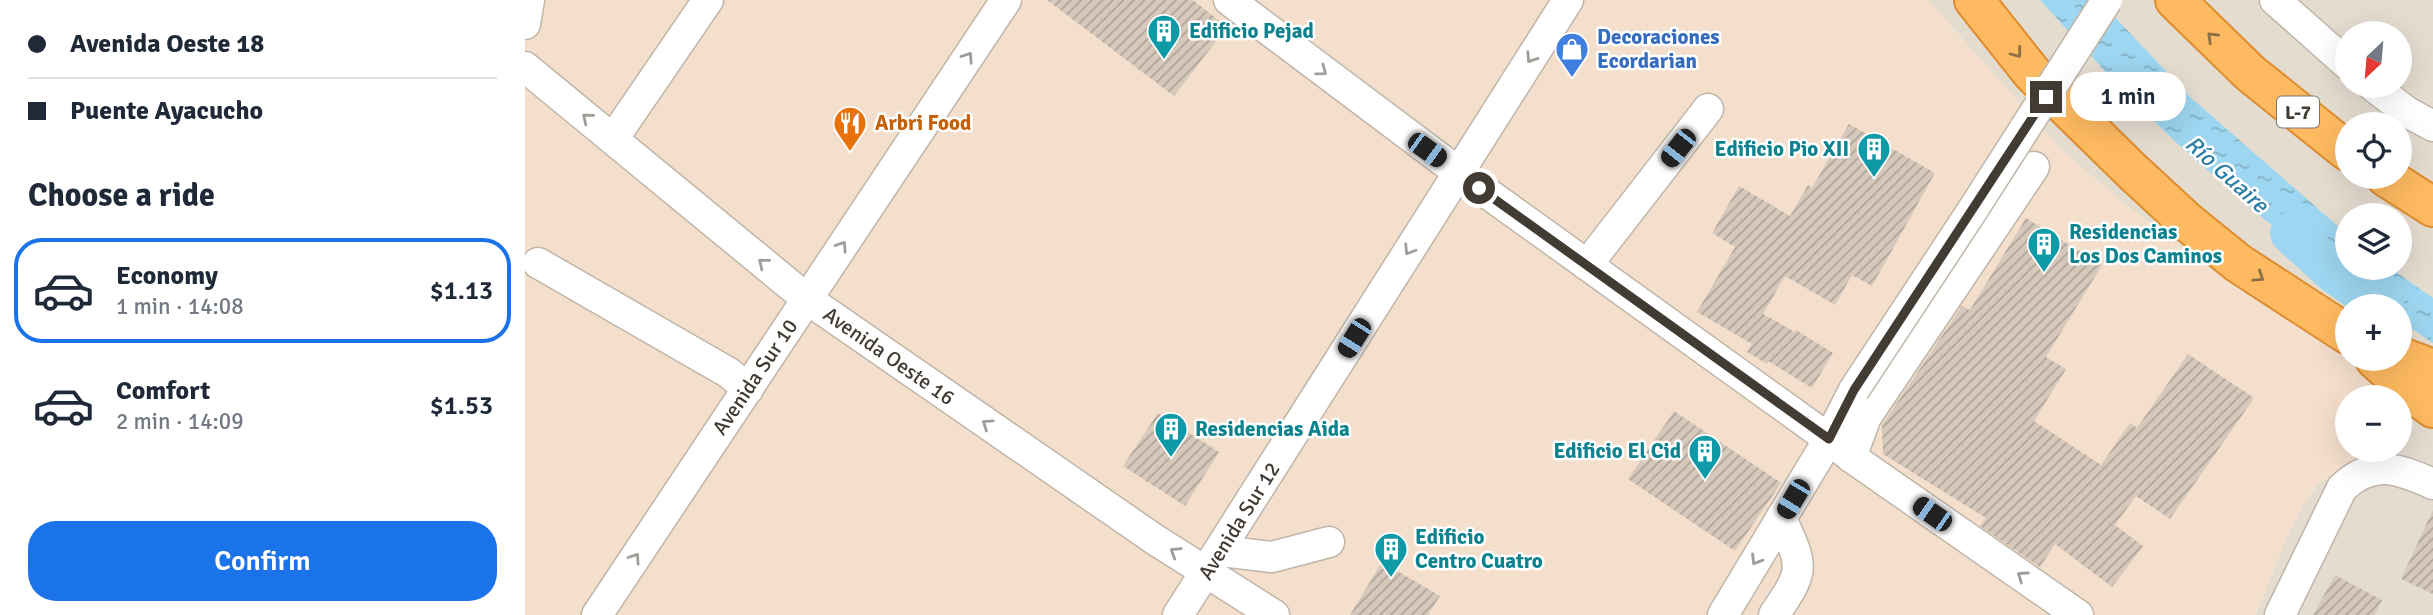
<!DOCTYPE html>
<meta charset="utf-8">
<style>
:root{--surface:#fff;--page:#f6f6f7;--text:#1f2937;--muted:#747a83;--line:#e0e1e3;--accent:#1a73e8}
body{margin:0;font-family:Signika,sans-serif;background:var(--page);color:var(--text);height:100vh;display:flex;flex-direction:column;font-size:26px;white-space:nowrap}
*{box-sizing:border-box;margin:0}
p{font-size:23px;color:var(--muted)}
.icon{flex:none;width:38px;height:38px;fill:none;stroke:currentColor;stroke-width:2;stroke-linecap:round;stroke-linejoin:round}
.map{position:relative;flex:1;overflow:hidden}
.drawer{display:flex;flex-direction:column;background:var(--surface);width:525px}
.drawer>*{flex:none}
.top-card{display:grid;align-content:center;height:154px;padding:0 28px;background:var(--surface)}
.needle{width:46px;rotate:206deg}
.buttons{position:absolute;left:1810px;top:21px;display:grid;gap:14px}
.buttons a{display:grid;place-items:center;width:77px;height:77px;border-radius:50%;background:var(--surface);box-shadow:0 7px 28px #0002;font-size:35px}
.end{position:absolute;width:32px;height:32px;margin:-16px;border:9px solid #423b33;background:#fff;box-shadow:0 0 0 4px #fff}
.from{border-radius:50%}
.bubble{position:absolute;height:49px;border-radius:24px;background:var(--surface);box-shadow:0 7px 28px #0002;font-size:23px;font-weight:600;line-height:49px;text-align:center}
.car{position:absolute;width:21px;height:42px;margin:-21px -10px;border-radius:9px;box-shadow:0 0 5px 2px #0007;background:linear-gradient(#222 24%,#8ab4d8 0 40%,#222 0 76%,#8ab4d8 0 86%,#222 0)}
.top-card b{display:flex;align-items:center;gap:24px;height:66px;font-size:26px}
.top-card b+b{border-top:2px solid var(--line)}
.top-card i{width:18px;height:18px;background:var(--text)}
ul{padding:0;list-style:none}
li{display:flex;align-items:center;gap:21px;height:105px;margin:0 14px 10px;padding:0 14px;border:4px solid transparent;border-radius:28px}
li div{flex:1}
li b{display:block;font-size:26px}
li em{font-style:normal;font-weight:600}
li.on{border-color:var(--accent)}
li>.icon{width:63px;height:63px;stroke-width:1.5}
h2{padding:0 28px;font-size:32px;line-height:84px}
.primary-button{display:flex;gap:14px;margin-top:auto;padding:14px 28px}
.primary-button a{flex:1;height:80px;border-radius:28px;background:var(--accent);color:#fff;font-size:28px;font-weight:600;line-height:80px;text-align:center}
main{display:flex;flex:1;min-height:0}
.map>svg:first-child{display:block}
.residential{fill:#e5dcd0;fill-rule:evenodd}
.commercial{fill:#f4dfcc}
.water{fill:url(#water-ripples)}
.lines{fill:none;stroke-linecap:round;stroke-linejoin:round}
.river{stroke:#9dd6f0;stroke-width:42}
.building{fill:url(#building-hatch)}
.minor-casing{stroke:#bfb5a8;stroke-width:33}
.highway-casing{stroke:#dd8d30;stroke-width:42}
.minor{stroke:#fff;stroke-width:30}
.highway{stroke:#feba60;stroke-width:38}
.minor-bridge-casing{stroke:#bfb5a8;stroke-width:33;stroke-linecap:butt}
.minor-bridge{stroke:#fff;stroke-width:30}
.oneway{stroke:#8d6e45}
.oneway2{stroke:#a09d99}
.route{stroke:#423b33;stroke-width:9}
.labels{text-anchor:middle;stroke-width:5;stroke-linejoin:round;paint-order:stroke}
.shield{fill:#fff;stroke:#7b7670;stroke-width:2}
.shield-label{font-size:19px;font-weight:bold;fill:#423b33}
.culture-label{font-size:21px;font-weight:bold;fill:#0d838f;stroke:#fff;text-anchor:start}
.shop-label{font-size:21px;font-weight:bold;fill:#366cbe;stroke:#fff;text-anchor:start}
.food-label{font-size:21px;font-weight:bold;fill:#c56008;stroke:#fff;text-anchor:start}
.street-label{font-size:21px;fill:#423b33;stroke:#fff}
.water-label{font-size:23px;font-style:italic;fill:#2c7ea5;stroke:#fff}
</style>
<main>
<section class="drawer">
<div class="top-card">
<b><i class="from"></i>Avenida Oeste 18</b>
<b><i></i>Puente Ayacucho</b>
</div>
<h2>Choose a ride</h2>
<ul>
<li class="on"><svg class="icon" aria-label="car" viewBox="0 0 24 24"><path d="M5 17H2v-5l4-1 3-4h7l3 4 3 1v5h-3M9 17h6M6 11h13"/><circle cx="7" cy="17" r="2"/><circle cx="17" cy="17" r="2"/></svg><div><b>Economy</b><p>1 min · 14:08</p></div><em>$1.13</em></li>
<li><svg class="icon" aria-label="car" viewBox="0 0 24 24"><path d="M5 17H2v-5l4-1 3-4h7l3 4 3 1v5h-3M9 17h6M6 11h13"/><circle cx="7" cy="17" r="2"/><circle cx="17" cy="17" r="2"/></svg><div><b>Comfort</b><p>2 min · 14:09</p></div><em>$1.53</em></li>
</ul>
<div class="primary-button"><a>Confirm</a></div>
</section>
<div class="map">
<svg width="1908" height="615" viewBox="0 0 1908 615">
<defs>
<pattern id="water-ripples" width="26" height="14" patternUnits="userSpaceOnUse" patternTransform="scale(1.75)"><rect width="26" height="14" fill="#9dd6f0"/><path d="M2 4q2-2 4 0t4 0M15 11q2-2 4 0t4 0" fill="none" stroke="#82afc3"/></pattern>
<pattern id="building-hatch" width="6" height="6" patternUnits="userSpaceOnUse" patternTransform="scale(1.75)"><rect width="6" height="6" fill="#d6c8bb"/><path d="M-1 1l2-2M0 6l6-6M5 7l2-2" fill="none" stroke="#afa499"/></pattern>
</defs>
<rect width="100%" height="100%" fill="#f1ebe2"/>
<path class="residential" d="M1403,0H1908V615H1731L1759,543L1779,504L1792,485L1816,469L1853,454L1865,452L1867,450H1874V433L1894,390L1874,359V306H1822V352L1706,283L1597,202L1535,149ZM1822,33H1874V86H1822ZM1822,124H1874V177H1822ZM1822,215H1874V268H1822Z"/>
<path class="commercial" d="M0,0H1403L1535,148L1597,202L1706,283L1822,352V359H1834L1894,390L1874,433V397H1822V450H1867L1866,452L1853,454L1816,469L1792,485L1779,504L1759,543L1731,615H0Z"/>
<path class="water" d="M1515,0H1574L1665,97L1822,234V268H1865L1908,298V343L1874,320V306H1855L1735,216L1654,145L1598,91Z"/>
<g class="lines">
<path class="river" d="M1766,233L1810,273L1858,306"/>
</g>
<g class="building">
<path d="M522,0H668L702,27L649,96Z"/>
<path d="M1324,124L1410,173L1347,286L1327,275L1310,305L1260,276L1238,314L1270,332L1271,330L1308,353L1287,388L1243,361L1242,364L1222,352L1227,344L1172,312L1210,247L1187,233L1214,186L1265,216L1283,185L1287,188Z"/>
<path d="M1501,218L1577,265L1521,357L1541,369L1509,421L1576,465L1605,423L1612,428L1663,354L1729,398L1645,519L1611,496L1590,525L1618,546L1587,587L1530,544L1515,567L1455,526L1461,518L1358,454L1357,425L1437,306L1445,310Z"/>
<path d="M1149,411L1256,483L1210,551L1103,479Z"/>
<path d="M633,413L694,452L660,506L598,466Z"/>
<path d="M1908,510V594L1876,579Z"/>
<path d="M857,562L915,596L903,615H825Z"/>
<path d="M1810,575L1857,600L1849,615H1788Z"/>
</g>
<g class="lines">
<defs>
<g id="minor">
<path d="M704,0L933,172L1304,439L1326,457L1553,615"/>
<path d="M1750,0L1822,64"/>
<path d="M0,24L4,0"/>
<path d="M0,67L282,299L629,539L749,615"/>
<path d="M1848,86L1882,112L1908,126"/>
<path d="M88,139L183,0"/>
<path d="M13,263L204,373L223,389"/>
<path d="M1062,265L1183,109"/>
<path d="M1326,457L1341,417L1509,167"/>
<path d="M696,551L747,557L804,542"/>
<path d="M72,615L481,0"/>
<path d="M653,615L1043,0"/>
<path d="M1198,615L1304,439L1329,390"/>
<path d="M1249,615C1280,569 1279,569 1256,518"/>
<path d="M1755,615L1817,488C1848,459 1872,468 1908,484"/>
</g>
<g id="highway">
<path d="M1449,0L1507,73L1607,171L1660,220L1713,263L1822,334"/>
<path d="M1650,0L1725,73L1822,151"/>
<path d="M1861,177L1908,207"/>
<path d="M1874,356L1908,369"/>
<path d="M1850,359L1885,391L1908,408"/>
</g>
</defs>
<use href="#minor" class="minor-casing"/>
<use href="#highway" class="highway-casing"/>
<use href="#minor" class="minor"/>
<use href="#highway" class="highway"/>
<defs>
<path id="minor-bridge" d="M1329,390L1447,211L1582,0"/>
</defs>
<use href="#minor-bridge" class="minor-bridge-casing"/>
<use href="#minor-bridge" class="minor-bridge"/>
</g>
<defs><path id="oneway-chevron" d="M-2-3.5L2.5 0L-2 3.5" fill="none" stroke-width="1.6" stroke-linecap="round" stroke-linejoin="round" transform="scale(1.75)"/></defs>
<g class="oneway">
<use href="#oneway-chevron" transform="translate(1687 37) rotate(-136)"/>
<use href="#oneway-chevron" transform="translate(1492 53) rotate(52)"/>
<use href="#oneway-chevron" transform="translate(1734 277) rotate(34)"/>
</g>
<g class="oneway2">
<use href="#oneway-chevron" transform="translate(443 57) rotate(-56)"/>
<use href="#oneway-chevron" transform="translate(1006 58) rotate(123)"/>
<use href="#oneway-chevron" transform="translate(797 71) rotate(37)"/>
<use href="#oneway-chevron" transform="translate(62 118) rotate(-141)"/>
<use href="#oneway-chevron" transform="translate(317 246) rotate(-56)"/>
<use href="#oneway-chevron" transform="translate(884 250) rotate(122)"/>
<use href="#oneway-chevron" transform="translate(238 263) rotate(-141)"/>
<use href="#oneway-chevron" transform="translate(462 424) rotate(-146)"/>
<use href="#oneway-chevron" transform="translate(650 552) rotate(-148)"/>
<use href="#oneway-chevron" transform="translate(110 558) rotate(-56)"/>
<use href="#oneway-chevron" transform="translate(1231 560) rotate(121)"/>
<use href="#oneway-chevron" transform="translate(1497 576) rotate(-145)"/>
</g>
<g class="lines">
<path class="route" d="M954,188L1304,439L1329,390L1521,97"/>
</g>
<defs>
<symbol id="building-pin" viewBox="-11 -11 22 30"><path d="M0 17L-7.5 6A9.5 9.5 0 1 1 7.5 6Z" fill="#0f9aa8" stroke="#fff"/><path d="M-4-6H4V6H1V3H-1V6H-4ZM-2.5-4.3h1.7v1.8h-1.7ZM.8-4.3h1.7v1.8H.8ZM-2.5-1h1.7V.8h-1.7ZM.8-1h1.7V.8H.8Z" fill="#fff"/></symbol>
<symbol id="shop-pin" viewBox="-11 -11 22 30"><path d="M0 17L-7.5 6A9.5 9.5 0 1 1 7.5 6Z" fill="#3f7fe0" stroke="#fff"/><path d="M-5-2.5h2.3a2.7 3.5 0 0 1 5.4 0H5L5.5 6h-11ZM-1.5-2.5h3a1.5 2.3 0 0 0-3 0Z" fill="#fff"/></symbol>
<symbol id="restaurant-pin" viewBox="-11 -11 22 30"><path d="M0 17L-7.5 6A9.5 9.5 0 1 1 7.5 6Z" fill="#e8710a" stroke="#fff"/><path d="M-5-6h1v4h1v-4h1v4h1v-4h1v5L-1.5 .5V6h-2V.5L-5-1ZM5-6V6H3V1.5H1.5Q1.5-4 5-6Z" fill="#fff"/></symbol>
</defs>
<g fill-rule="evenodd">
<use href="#building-pin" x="620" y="12" width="38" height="52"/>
<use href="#shop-pin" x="1028" y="30" width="38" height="52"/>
<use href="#restaurant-pin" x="306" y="104" width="38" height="52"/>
<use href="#building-pin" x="1330" y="130" width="38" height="52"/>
<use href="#building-pin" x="1500" y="225" width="38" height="52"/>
<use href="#building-pin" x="627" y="410" width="38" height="52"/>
<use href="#building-pin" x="1161" y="432" width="38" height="52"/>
<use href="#building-pin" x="847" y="530" width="38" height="52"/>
</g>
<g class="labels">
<rect class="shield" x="1752" y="96.5" width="42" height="31" rx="5"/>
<g class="shield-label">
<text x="1773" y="119">L-7</text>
</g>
<g class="culture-label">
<text x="664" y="38">Edificio Pejad</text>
<text x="1324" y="156" text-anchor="end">Edificio Pio XII</text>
<text x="1544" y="239">Residencias<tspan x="1544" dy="24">Los Dos Caminos</tspan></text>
<text x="670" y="436">Residencias Aida</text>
<text x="1156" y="458" text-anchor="end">Edificio El Cid</text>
<text x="890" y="544">Edificio<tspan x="890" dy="24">Centro Cuatro</tspan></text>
</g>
<g class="shop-label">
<text x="1072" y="44">Decoraciones<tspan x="1072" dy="24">Ecordarian</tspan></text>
</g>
<g class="food-label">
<text x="350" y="130">Arbri Food</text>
</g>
<g class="street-label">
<text transform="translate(364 356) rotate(35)" y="7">Avenida Oeste 16</text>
<text transform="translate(230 377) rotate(-56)" y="7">Avenida Sur 10</text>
<text transform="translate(714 521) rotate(-58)" y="7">Avenida Sur 12</text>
</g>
<g class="water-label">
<text transform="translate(1702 174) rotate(42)" y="8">Río Guaire</text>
</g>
</g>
</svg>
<div class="buttons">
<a><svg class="needle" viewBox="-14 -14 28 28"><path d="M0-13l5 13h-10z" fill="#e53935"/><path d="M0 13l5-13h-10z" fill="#747a83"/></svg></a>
<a><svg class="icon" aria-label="locate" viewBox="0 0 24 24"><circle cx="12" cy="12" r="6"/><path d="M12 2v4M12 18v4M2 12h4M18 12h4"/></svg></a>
<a><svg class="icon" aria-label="layers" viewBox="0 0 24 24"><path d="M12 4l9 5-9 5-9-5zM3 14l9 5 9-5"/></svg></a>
<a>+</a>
<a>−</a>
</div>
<i class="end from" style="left:954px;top:188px"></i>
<i class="end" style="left:1521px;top:97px"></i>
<div class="bubble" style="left:1545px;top:72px;width:116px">1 min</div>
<i class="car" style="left:1153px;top:148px;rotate:218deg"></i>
<i class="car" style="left:902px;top:150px;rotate:126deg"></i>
<i class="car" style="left:829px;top:338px;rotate:212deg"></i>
<i class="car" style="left:1268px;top:499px;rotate:211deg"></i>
<i class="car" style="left:1407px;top:514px;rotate:305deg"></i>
</div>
</main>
